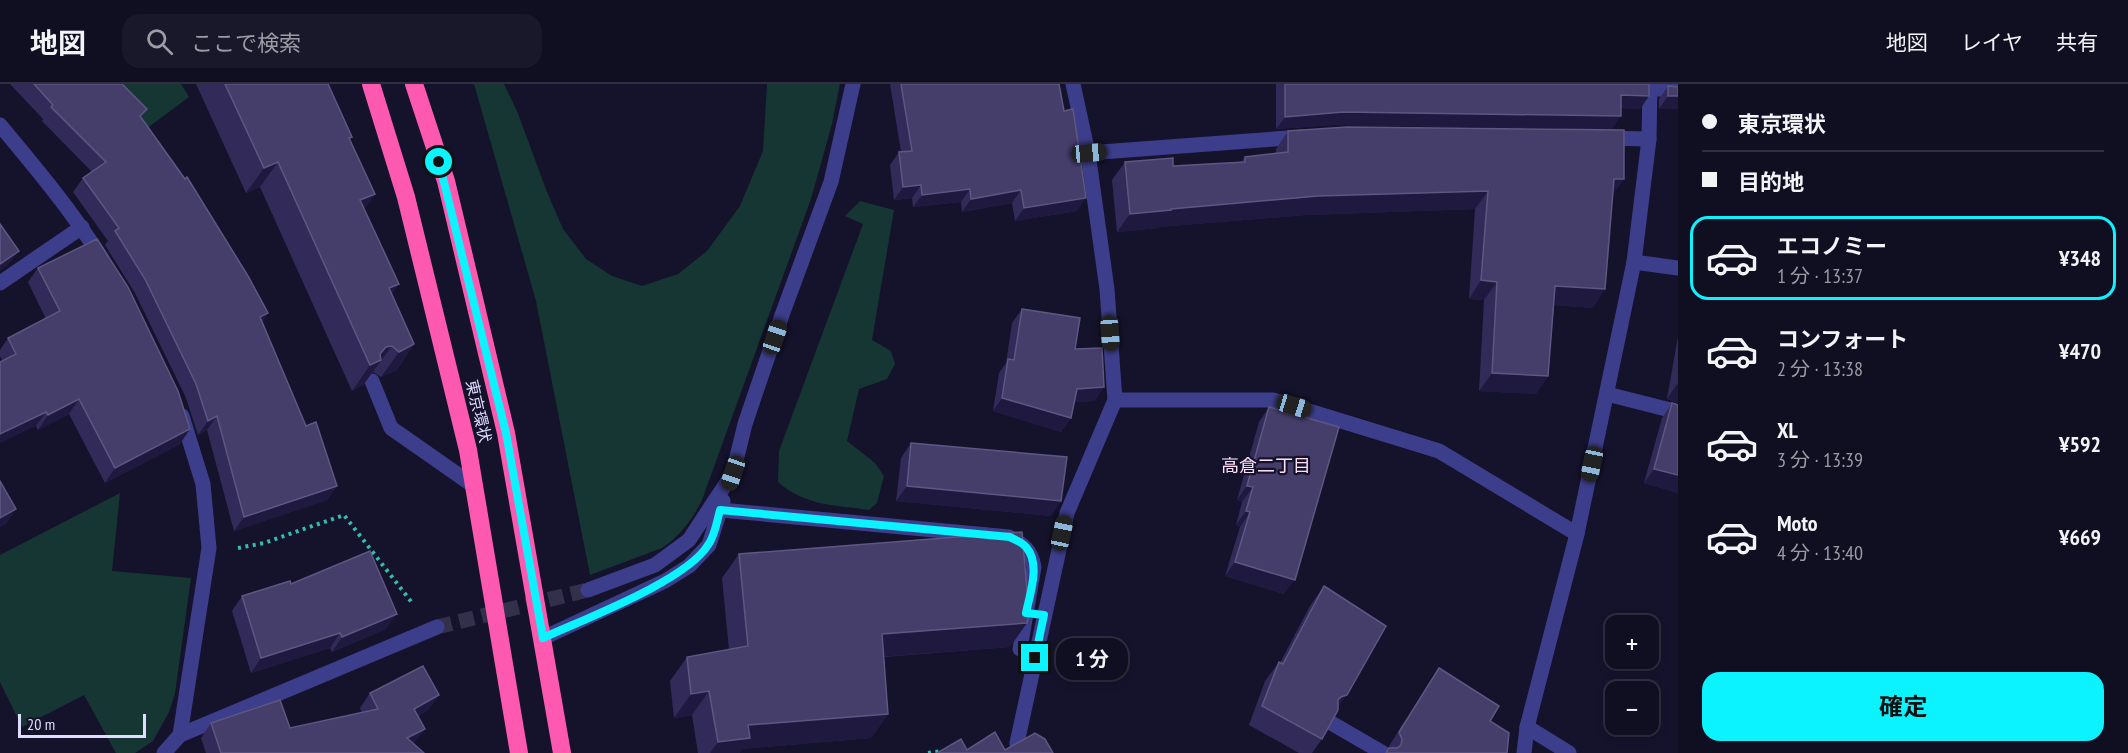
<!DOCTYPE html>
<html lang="ja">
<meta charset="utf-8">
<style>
:root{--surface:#100e21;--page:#19172a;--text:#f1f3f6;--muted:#9c9ca5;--line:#302e3f;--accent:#0af3fe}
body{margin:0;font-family:"PT Sans Narrow","Noto Sans JP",sans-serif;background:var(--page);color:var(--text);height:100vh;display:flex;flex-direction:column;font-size:22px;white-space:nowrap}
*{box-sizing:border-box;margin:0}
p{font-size:20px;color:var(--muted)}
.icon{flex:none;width:33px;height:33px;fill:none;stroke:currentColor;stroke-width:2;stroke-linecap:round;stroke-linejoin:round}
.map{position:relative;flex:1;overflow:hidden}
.panel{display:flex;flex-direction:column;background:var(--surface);width:450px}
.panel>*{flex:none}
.banner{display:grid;align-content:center;height:132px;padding:0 24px;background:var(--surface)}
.buttons{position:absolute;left:1605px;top:531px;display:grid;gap:12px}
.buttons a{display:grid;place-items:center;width:54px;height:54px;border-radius:12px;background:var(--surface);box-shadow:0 3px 9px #0003,0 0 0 2px var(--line);font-size:30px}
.scale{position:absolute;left:18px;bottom:15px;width:128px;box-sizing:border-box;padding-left:6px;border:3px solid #dfddff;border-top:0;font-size:16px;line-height:21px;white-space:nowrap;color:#dfddff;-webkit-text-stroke:4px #15122c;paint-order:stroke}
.end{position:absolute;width:27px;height:27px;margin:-14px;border:8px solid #0af3fe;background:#111;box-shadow:0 0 0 3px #111}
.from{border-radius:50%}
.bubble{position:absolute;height:42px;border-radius:18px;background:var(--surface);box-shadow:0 3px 9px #0003,0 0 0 2px var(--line);font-size:20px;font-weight:700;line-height:42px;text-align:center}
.car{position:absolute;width:18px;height:36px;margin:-18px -9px;border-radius:8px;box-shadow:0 0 4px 2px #0007;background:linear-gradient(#222 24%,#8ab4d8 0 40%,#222 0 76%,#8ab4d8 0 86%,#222 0)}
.banner b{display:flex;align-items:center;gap:21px;height:57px;font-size:22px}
.banner b+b{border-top:2px solid var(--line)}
.banner i{width:15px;height:15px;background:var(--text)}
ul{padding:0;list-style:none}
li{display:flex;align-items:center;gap:18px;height:84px;margin:0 12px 9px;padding:0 12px;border:3px solid transparent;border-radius:18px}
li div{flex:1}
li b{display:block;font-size:22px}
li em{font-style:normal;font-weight:700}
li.on{border-color:var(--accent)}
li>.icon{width:54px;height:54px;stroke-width:1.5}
.action{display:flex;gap:12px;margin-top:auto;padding:12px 24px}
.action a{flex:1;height:69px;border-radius:18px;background:var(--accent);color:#111;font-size:24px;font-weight:700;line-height:69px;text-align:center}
header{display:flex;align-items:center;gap:36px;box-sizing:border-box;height:84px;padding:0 30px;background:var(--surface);border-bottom:2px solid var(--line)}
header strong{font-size:28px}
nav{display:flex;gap:33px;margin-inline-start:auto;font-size:21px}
.search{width:420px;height:54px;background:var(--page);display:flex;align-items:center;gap:15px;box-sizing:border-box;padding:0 21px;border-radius:18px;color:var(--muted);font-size:22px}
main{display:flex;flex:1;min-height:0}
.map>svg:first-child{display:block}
.green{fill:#153633}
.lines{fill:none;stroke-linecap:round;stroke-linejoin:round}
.minor-tunnel{stroke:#33304c;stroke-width:15;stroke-dasharray:15 8;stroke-linecap:butt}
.path{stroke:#31beae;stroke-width:4;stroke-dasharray:3 4.5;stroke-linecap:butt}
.minor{stroke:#3d3e8b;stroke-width:15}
.highway{stroke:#fe59b1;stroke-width:18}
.wall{fill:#322b59}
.shaded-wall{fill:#1f1940}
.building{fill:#453e6b;stroke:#5d5782;stroke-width:1.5}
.route{stroke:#0af3fe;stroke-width:8}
.labels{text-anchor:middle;stroke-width:4.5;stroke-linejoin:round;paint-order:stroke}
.street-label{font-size:16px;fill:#dfddff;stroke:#15122c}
.neighbourhood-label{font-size:18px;fill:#ffdff5;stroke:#15122c}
</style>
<header>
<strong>地図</strong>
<div class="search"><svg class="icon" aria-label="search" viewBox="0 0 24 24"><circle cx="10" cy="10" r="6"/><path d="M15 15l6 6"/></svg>ここで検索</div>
<nav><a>地図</a><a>レイヤ</a><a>共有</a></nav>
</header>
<main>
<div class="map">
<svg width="1678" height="669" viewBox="0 0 1678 669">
<rect width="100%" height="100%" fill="#15122c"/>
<g class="green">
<path d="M108,0H181L189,13L146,45Z"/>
<path d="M474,0H504L517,27L547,108L563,145L586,175L612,192L642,202L678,190L707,167L740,122L763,67L767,0H840L832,40L811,115L702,416C692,436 680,452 662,464L590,491L536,217Z"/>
<path d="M860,117L894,126L872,256L891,267L895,280L887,295L859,305L847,357L875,379L884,392L877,419L869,426C834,421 805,422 778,398L779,367L863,140L845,132Z"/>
<path d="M120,409L112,487L191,494L175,609L169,628L153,657L135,669H116L84,611L22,643L0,598V471Z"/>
</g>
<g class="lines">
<path class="minor-tunnel" d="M437,543L588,506"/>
<g class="path">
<path d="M238,464L264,459L344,431L413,520"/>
<path d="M928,669L942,667"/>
</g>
<g class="minor">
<path d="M1073,0L1088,69L1107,205L1115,316H1273L1439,367L1577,450"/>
<path d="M1650,4L1678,7"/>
<path d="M0,41C36,84 72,127 102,175"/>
<path d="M1604,54L1649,55"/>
<path d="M1088,69L1301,53"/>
<path d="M1634,178L1678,184"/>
<path d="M0,199L82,143"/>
<path d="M372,297L391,344L474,402"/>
<path d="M1607,310L1678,328"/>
<path d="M721,426L1009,453C1024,461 1031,466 1034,483L1020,565"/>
<path d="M588,506L655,481L689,456L733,389L745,340L782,231L831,98L853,0"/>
<path d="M543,554L665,497L689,482L709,461L723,417"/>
<path d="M1333,640L1383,669"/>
<path d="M1527,643L1569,669"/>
<path d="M180,651L437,543"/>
<path d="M164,669L180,651L209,464L203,400L182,332"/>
<path d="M1034,669L1017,659L1067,429L1115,316"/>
<path d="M1524,669L1527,643L1577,450L1634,178L1649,55L1650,0"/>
</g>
<g class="highway">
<path d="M371,0L406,113L468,366L519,669"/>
<path d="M414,0L446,97L506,349L562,669"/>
</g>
</g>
<g class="wall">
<path d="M10,0H122L141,34L268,229L262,238L306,342L337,402L327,416L234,447L207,346L198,351L186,314L135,209L105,161L108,157L73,108L83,94L92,88L42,37L43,35Z"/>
<path d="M196,0H328L352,53L350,56L375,110L364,125L399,200L392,209L414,260L397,286L381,293L373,288L363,301L352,307L260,103L246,109Z"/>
<path d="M890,0H1059L1077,127L1015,137L1012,119L962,128L961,118L913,123L912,114L894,116L890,81L899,68H901Z"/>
<path d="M1276,0H1649V12L1640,25L1621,24L1612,45L1334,41L1276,45Z"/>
<path d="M1668,2L1678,3L1659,25V15Z"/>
<path d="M1288,47L1624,95L1612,111L1593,224L1554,221L1548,292L1536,310L1479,307L1484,216L1469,215L1475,125L1306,131L1159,143L1158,144L1117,148L1112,96L1125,78L1173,82L1241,78L1245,73L1276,70V65Z"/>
<path d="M38,184L180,360L105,399L69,330L38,346L0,272V266L8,254L46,235L28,198Z"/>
<path d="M1022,225L1075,265L1104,303L1094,317L1074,318L1071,334L1061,348L993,327L999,289L1006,279L1012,239Z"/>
<path d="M1678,252V319L1667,315Z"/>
<path d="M1672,319L1678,321V409L1644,399L1662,334Z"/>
<path d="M1269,323L1284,510L1225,492L1240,443L1236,441L1242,418L1237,416L1259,338Z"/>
<path d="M911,359L1051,432L896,417L901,374Z"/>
<path d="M739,470L1010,563L884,573L888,630L871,654L742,665L739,669H698L692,631L674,634L670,597L687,573L729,566L722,494Z"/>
<path d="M291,500L386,545L332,568L330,564L251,589L232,527L242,512Z"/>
<path d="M1324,502L1338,623L1322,655L1312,669H1299L1249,641L1265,597L1279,578L1280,579L1310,522Z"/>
<path d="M1439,584L1490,637L1507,669L1390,664L1389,662Z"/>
<path d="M370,609L439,611L428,626L418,632L425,645L413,660L424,669H206L201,654L211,639L290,644L362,629L360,624Z"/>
</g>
<g class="shaded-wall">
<path d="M1621,11L1649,12L1640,25L1612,24Z"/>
<path d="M1668,12H1678V25H1659Z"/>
<path d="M1343,28L1621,32L1612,45L1334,41L1276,45L1285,33Z"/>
<path d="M278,78L260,103L246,109L264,84Z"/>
<path d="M1614,95H1624L1611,113Z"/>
<path d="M921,101L912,114L894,116L903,103Z"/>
<path d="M970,105L961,118L913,123L922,111Z"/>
<path d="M1021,106L1012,119L962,128L971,115Z"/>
<path d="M1488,107L1475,125L1306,131L1159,143L1158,144L1117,148L1130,130L1171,125L1318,112Z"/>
<path d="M375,110L357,135L360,116Z"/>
<path d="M1086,114L1077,127L1015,137L1024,124Z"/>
<path d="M19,167L8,181L0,187V180Z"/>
<path d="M1481,196L1497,198L1484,216L1469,215Z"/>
<path d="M399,200L381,225L389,204Z"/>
<path d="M1555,202L1605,205L1593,224L1542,220Z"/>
<path d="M268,229L258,243L260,233Z"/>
<path d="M414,260L397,286L381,293L399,268Z"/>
<path d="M392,262L363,301L352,307L370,281L386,263Z"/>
<path d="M1492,289L1548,292L1536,310L1479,307Z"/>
<path d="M1677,300L1678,301V319L1667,315Z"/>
<path d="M1104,303L1094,317L1067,319L1077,305Z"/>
<path d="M1002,314L1071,334L1061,348L993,327Z"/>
<path d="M79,315L69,330L38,346L48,331Z"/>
<path d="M46,328L36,342L0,359V350Z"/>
<path d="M217,332L207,346L198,351L208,337Z"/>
<path d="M190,345L180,360L105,399L115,384Z"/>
<path d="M1654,385L1678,391V409L1644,399Z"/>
<path d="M337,402L327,416L234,447L244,433Z"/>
<path d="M907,402L1061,417L1051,432L896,417Z"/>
<path d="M1247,402L1253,403L1242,418L1237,416Z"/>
<path d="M16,425L6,440L0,443V434Z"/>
<path d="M1246,427L1250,428L1240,443L1236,441Z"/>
<path d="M1235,478L1295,496L1284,510L1225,492Z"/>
<path d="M397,530L386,545L332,568L342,553Z"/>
<path d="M1027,539L1010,563L865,574L882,550Z"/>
<path d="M340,549L330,564L251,589L261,574Z"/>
<path d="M709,607L692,631L674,634L691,610Z"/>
<path d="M439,611L428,626L404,640L414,625Z"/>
<path d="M1347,611L1333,630L1338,616L1341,613Z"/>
<path d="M888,630L871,654L742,665L739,669H710L718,658L748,641Z"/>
<path d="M425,645L414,659L397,669L407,654Z"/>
</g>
<g class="building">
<path d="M34,0H122L147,25L140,32L185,95L187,93L248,192L268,229L260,233L306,342L316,338L337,402L244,433L217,332L208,337L196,300L145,195L115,147L119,144L83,94L106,78L51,23L53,21Z"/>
<path d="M225,0H328L352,53L349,54L375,110L360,116L399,200L389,204L414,260L399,268L392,262L386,263L380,270L381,276L370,281L278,78L264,84Z"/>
<path d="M901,0H1059L1064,27L1073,25L1086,114L1024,124L1021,106L971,115L970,105L922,111L921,101L903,103L899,68L912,67Z"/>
<path d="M1285,0H1649V12L1621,11V32L1343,28L1285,33Z"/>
<path d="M1668,2L1678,3V12H1668Z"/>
<path d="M1347,43L1624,46V95H1614L1605,205L1555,202L1548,292L1492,289L1497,198L1481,196L1488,107L1318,112L1171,125V126L1130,130L1125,78L1173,74V82L1245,78V73L1288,68V47Z"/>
<path d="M0,140L19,167L0,180Z"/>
<path d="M97,155L128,203L178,307L190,345L115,384L79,315L48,331L46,328L0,350V278L16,270L8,254L60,227L38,184Z"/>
<path d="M1022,225L1080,234L1075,265L1102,264L1104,303L1077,305L1071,334L1002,314L1008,275L1014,276Z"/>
<path d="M1672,319L1678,321V391L1654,385Z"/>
<path d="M1269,323L1339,343L1295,496L1235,478L1250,428L1246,427L1253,403L1247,402Z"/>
<path d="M911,359L1067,373L1061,417L907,402Z"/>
<path d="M0,397L16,425L0,434Z"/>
<path d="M1022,448L1029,530L1027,539L882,550L888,630L748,641L750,654L718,658L709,607L691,610L687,573L748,562L739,470Z"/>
<path d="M370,467L397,530L342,553L340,549L261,574L242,512L290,497L291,500Z"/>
<path d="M1324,502L1386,542L1347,611L1341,613L1338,616V626L1322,655L1262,622L1279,578L1283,580Z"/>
<path d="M423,582L439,611L414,625L425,645L407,654L424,669H221L211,639L280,616L290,644L378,625L370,609Z"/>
<path d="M1439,584L1499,622L1490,637L1509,649L1507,669H1386L1389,664H1397L1401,661L1402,655L1399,648Z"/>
<path d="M995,648L1005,666L1035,649L1045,655L1053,669H937L961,655L967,666Z"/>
</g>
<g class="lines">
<path class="route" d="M439,78L506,349L543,554C584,535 686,497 708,461C715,452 717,437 720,426L1010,453C1015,456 1022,458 1026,463C1041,480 1030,509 1026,529L1044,531L1035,574"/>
</g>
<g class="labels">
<g class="street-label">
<text transform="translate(479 327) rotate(77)" y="6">東京環状</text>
</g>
<g class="neighbourhood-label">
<text x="1266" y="388">高倉二丁目</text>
</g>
</g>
</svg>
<div class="buttons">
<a>+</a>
<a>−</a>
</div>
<div class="scale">20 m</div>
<i class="end from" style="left:439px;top:78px"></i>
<i class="end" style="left:1035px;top:574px"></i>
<div class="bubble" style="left:1056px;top:554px;width:72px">1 分</div>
<i class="car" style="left:1089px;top:69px;rotate:85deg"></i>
<i class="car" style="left:1110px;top:249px;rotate:176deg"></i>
<i class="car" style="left:775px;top:253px;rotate:19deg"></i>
<i class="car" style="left:1294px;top:322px;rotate:107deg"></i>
<i class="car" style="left:1592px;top:380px;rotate:192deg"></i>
<i class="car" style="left:733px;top:389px;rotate:199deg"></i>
<i class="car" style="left:1062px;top:449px;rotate:12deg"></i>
</div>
<section class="panel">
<div class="banner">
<b><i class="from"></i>東京環状</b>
<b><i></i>目的地</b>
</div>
<ul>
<li class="on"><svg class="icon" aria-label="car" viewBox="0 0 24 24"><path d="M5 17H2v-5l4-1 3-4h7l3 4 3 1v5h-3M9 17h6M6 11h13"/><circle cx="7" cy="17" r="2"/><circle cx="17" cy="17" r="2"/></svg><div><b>エコノミー</b><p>1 分 · 13:37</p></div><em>¥348</em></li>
<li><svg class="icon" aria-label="car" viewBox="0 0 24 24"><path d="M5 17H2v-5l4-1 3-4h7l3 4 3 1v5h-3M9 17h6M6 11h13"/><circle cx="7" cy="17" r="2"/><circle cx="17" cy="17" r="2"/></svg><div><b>コンフォート</b><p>2 分 · 13:38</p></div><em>¥470</em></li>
<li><svg class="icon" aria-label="car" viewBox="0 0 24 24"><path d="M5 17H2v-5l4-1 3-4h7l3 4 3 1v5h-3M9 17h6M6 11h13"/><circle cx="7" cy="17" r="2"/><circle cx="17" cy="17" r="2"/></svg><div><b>XL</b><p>3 分 · 13:39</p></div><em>¥592</em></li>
<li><svg class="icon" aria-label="car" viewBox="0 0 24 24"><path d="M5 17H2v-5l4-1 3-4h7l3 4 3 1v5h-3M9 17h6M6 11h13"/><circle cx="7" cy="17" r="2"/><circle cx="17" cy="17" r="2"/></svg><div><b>Moto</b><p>4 分 · 13:40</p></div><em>¥669</em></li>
</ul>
<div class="action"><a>確定</a></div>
</section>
</main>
